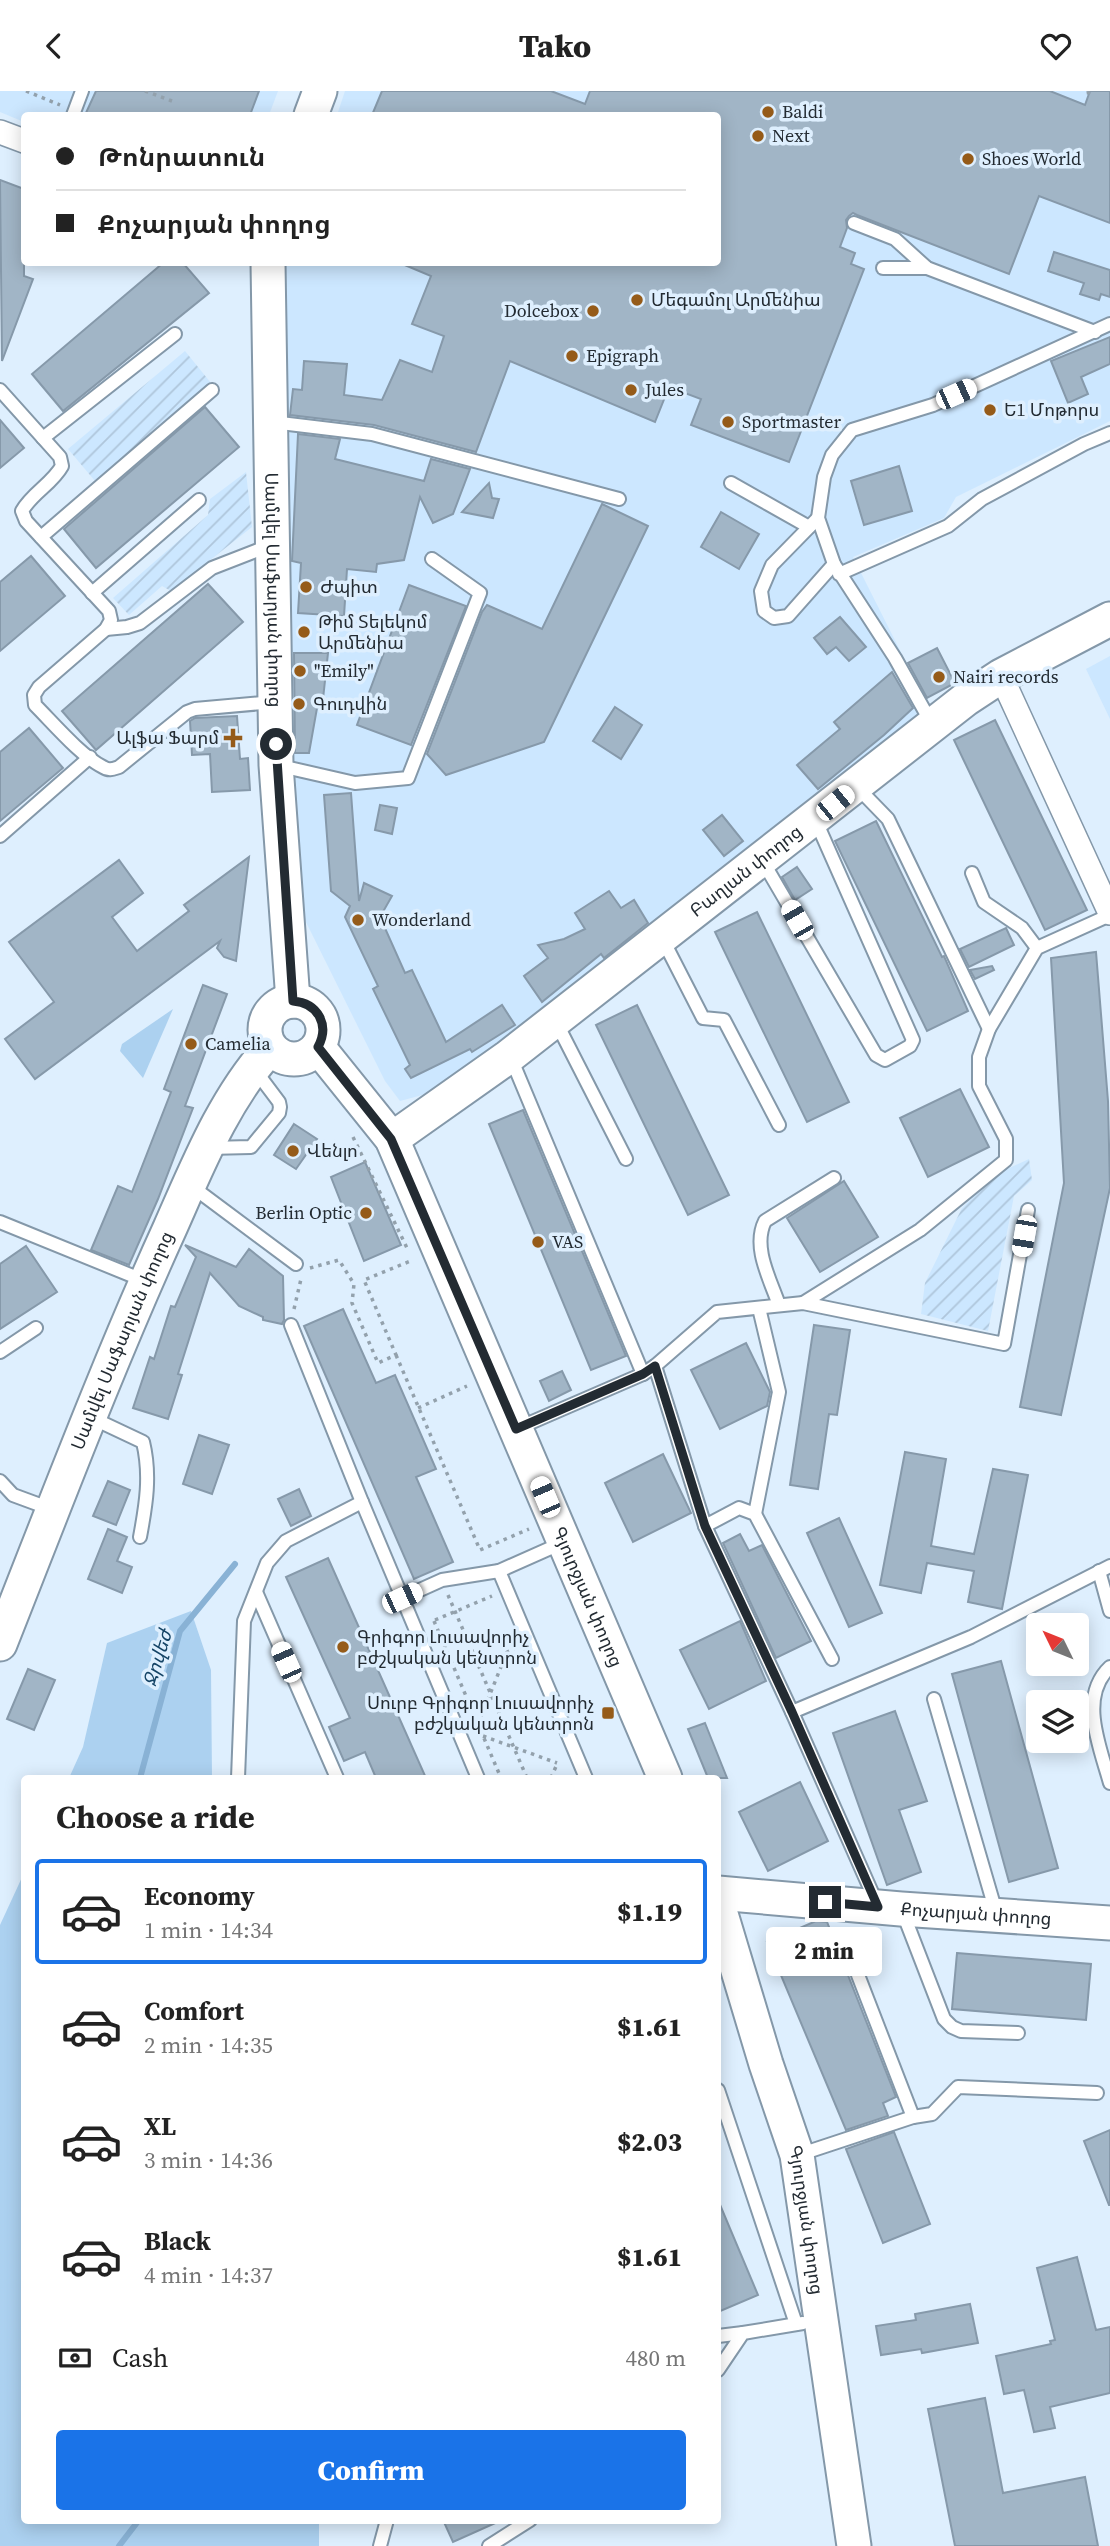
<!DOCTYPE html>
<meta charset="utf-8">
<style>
:root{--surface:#fff;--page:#f2f2f2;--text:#222;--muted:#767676;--line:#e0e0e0;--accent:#1a73e8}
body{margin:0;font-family:"Source Serif 4","Noto Sans Armenian",serif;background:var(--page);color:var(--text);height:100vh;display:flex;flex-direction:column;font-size:26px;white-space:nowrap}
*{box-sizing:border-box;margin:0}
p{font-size:23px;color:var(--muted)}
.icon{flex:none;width:38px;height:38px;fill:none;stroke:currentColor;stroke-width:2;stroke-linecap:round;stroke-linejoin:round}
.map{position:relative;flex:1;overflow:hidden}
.drawer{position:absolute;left:21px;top:1684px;width:700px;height:749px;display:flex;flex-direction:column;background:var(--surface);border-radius:7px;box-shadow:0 4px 18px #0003}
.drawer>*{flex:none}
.hud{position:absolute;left:21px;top:21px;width:700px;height:154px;border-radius:7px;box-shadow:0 4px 18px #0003;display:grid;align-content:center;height:154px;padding:0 35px;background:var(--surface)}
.needle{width:46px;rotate:313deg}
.tools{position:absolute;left:1026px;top:1522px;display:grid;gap:14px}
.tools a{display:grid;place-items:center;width:63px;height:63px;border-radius:7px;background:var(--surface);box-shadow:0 4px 18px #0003;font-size:35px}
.end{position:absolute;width:32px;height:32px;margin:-16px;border:9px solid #232b32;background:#fff;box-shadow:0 0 0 4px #fff}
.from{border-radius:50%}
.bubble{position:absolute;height:49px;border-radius:7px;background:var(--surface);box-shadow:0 4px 18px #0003;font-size:23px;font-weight:800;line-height:49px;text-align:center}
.car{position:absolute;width:21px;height:42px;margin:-21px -10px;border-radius:9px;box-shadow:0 0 5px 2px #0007;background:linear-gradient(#fff 24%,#345 0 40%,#fff 0 76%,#345 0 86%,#fff 0)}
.hud b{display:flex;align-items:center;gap:24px;height:66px;font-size:26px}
.hud b+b{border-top:2px solid var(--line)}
.hud i{width:18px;height:18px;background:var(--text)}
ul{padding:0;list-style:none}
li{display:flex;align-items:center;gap:21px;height:105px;margin:0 14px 10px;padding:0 21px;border:4px solid transparent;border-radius:7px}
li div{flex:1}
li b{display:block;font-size:26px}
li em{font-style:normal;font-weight:800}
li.on{border-color:var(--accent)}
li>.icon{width:63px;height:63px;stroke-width:1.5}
h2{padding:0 35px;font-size:32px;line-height:84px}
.pay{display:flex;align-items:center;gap:18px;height:77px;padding:0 35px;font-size:26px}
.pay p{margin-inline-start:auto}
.button{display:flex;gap:14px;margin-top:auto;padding:14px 35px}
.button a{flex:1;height:80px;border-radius:7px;background:var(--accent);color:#fff;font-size:28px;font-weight:800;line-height:80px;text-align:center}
header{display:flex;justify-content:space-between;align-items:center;height:91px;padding:0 35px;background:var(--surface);font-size:32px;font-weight:800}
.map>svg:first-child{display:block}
.built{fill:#cce7ff}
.industrial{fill:url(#industrial-furrows)}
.grass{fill:#acd1f0}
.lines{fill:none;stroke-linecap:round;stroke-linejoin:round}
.stream{stroke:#89b2d5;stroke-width:6}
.building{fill:#a1b5c6;stroke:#8699aa;stroke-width:2}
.lane-casing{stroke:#8498a9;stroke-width:16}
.street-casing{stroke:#8498a9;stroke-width:26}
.secondary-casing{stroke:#8498a9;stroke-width:37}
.path{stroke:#93a1ac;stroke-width:3.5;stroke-dasharray:3.5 5;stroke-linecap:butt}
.lane{stroke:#fff;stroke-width:12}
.street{stroke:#fff;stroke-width:23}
.secondary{stroke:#fff;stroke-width:33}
.route{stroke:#232b32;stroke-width:9}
.poi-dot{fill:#955b19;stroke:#deeffe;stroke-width:2.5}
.labels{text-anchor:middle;stroke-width:7;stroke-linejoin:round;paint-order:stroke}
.poi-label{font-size:18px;fill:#232b32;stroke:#deeffe;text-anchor:start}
.street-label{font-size:18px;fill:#232b32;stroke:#deeffe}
.water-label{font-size:19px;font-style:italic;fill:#154466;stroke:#deeffe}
</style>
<header><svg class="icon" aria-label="back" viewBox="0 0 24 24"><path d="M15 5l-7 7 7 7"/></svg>Tako<svg class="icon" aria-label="heart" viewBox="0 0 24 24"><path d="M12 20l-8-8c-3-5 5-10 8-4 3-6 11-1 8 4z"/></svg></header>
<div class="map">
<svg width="1110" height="2455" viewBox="0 0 1110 2455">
<defs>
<pattern id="industrial-furrows" width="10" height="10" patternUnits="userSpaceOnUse" patternTransform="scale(1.75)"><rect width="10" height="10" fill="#cce7ff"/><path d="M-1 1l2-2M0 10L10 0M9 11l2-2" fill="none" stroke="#afc6db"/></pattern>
</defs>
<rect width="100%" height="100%" fill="#deeffe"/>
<g class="built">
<path d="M0,0H278L269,24H24V31L0,21Z"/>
<path d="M345,0H1110V330L956,406L944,427L853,466L931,621L441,999L400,1010L385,990L296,811L275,172H718V24H337Z"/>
<path d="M1110,565V628L1086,578Z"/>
</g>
<g class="industrial">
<path d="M185,260L211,292L95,390L68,358Z"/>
<path d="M246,381L252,436L171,500L162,495L129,524L113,507L208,424L210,408Z"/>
<path d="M1029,1068L1032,1089L1014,1105L988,1240L921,1223L925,1192L962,1117L996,1083Z"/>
</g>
<g class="grass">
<path d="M173,918L143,987L120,960L122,953Z"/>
<path d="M191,1520L211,1579L212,1687H69L83,1656L107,1552Z"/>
<path d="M24,1782V2429H319V2455H0V1834Z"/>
</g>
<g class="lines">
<g class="stream">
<path d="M140,1687L180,1540L235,1473"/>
<path d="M119,2455L139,2429"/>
</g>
</g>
<g class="building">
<path d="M96,0H259L250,24H85Z"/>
<path d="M382,0H551L585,13L590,0H1050L1085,14L1090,0H1110V132L1039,105L1009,183L857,124L853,122L849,125L846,129L847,137L840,156L855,162L851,173L864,178L789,371L691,334L701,308L669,296L655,331L510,270L476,361L374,334L290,324L293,298L302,299L304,270L347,273L344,304L382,309L400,269L432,281L444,245L412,233L431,185L400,172H718V24H372Z"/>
<path d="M0,89L24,98V185L33,188L2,270Z"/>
<path d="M1054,161L1110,179V206L1101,203L1099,209L1080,203L1084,192L1048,180Z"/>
<path d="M163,172H183L209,202L63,320L32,283Z"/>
<path d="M1110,246V273L1081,286L1088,303L1068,312L1051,270Z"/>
<path d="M205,316L239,356L96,477L64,438Z"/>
<path d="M0,329L24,357L0,377Z"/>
<path d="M298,343L340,348L335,368L424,390L431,368L470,378L453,423L433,432L420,406L404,469L377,473L376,481L347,478L344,525L298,522L301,472L292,470Z"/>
<path d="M899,375L912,420L864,434L851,390Z"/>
<path d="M489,392L492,407L499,408L493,427L462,421Z"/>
<path d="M602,413L648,435L544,651L446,684L427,663L482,521L487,514L542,538Z"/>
<path d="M721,421L759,443L739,478L701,456Z"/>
<path d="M31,465L65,505L0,560V491Z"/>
<path d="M208,493L243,531L96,659L62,620Z"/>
<path d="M409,494L466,515L411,654L357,634Z"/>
<path d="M840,526L866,556L849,570L836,556L827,563L814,547Z"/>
<path d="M937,557L955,592L927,607L908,572Z"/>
<path d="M294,562H328L322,617H317L309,662H295Z"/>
<path d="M892,581L913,617L884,644L818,698L797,674L840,638L834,631Z"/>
<path d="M615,616L642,634L621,668L593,650Z"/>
<path d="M237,625L240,668L248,667L250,699L212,701L210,663L192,664L190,630L195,627Z"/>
<path d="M995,629L1087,819L1045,839L954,649Z"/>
<path d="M29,637L63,677L0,730V661Z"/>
<path d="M351,702L359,810L364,792L392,805L380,826L405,882L412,879L446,951L502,914L515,934L472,961L470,958L411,987L405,978L410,974L373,898L378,895L345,826L350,815L331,800L324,704Z"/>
<path d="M380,714L397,717L392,743L375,739Z"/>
<path d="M722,724L743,750L724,765L703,739Z"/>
<path d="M876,730L942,866L944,865L968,920L927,940L835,750Z"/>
<path d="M249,766L236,870L224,866L217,857L220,850L35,988L5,948L54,911L9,851L119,769L143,802L112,826L137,860L189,820L184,814Z"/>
<path d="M797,776L812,798L795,809L782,786Z"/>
<path d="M609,800L621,817L634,809L648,832L604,867L601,863L542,911L524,885L548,867L538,854L564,848L585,838L575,822Z"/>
<path d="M757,821L849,1011L807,1031L715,841Z"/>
<path d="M1006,837L1014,854L969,876L960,858Z"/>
<path d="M1096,861L1108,1010L1110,1097L1061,1324L1020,1316L1064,1092L1051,867Z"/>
<path d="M992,875L994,879L975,888L970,879Z"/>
<path d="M203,894L227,903L185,1015L193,1017L158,1108L129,1174L91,1159L118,1095L132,1101L171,1001L164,998Z"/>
<path d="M637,914L729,1104L688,1124L596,934Z"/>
<path d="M960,998L989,1056L928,1086L900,1027Z"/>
<path d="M523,1019L626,1265L591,1279L489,1033Z"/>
<path d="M294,1033L317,1048L296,1078L274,1064Z"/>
<path d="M365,1071L401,1154L364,1170L331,1086Z"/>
<path d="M844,1090L878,1146L820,1181L787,1127Z"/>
<path d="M185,1154L236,1176L249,1158L283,1185L284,1229L282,1233L263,1229V1226L239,1215L210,1182L178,1283L182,1284L168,1328L133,1317L150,1266L154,1268L171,1215L175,1216L196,1166Z"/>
<path d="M26,1155L57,1201L0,1238V1173Z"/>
<path d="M343,1218L376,1292L395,1284L436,1378L416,1386L453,1471L414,1488L304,1235Z"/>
<path d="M814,1234L850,1239L837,1324L829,1323L818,1398L790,1394Z"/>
<path d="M746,1252L770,1301L767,1315L720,1338L691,1279Z"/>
<path d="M562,1280L571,1299L549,1310L540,1290Z"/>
<path d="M199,1344L229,1354L212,1403L183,1393Z"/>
<path d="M905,1361L946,1368L931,1455L974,1463L993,1378L1028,1384L1002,1518L968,1511L974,1480L927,1472L921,1502L880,1494Z"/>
<path d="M663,1363L691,1422L633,1451L605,1392Z"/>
<path d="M108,1390L130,1399L116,1434L93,1425Z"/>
<path d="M299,1398L311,1425L291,1435L278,1408Z"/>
<path d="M839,1427L882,1522L849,1536L807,1442Z"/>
<path d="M108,1438L127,1446L117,1470L132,1476L122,1502L88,1488Z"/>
<path d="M740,1443L749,1460L762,1454L811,1550L776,1567L723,1452Z"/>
<path d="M328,1467L426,1687H376L365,1661L344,1670L329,1636L350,1627L286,1486Z"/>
<path d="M740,1530L766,1590L709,1618L680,1559Z"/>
<path d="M1001,1570L1058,1777L1009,1791L952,1583Z"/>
<path d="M28,1578L55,1589L34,1639L7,1628Z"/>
<path d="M895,1620L927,1710L899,1719L921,1781L887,1794L833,1642Z"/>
<path d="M705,1632L727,1687H708L688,1638Z"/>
<path d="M800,1691L828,1750L768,1780L739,1721Z"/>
<path d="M816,1830L827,1831L896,2006L883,2012L888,2025L846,2039L767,1851Z"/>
<path d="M957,1862L1091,1873L1086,1929L952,1918Z"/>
<path d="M1110,2039V2114H1109L1084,2050Z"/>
<path d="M894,2041L930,2133L883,2152L846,2058Z"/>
<path d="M718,2109L758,2204L718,2221Z"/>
<path d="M1077,2166L1096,2239L1110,2236V2302L1050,2316L1055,2337L1034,2341L1024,2299L1004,2303L996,2265L1051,2253L1050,2250L1055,2249L1037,2177Z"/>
<path d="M970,2213L978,2252L922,2262L921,2258L881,2264L876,2235L916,2229L915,2223Z"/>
<path d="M985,2307L1003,2402L1085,2386L1098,2455H955L928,2318Z"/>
<path d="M443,2429H502L453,2451Z"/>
</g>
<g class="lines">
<defs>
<g id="lane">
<path d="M73,24L82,0"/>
<path d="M854,132L895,148L927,177L1095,241"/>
<path d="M883,177H927"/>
<path d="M0,299L60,366L62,375C52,393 32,402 22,420L26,430L109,520L111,529L106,538L39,596L34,604L35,614C53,632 81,665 103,676C109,680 113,678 119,676L187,621L195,618L274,611"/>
<path d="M272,331L372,343L619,408"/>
<path d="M43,347L175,243"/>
<path d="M731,392L809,436"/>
<path d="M818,427L772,474L761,500L764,520L774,527L788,525L834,473"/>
<path d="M41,446L212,299"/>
<path d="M839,483L948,435L982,408L1084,353L1110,342"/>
<path d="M92,502L199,409"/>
<path d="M106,538L127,536L140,532L212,477L271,454"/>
<path d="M932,633L895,567L834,473L818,427L824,386L832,364L852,339L933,314L1110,233"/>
<path d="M276,674L355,692L408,687L480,502L432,468"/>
<path d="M856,695L888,728L989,938"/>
<path d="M0,745L90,666"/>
<path d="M762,769L876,964L885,969L910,955L913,949L815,728"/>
<path d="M972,782L984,811L1022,837L1037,857"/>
<path d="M662,847L703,927L724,929L779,1034"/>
<path d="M555,929L626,1068"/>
<path d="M508,968L516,979L643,1283"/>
<path d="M208,1057L251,1056L279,1022L280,1016L279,1011L255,979"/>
<path d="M190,1094L296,1173"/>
<path d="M0,1131L145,1190"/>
<path d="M803,1212L920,1139L1006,1069V1048L979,995V966L989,938L1037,857L1110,824"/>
<path d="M779,1214C770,1188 752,1156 765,1130L834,1087"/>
<path d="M291,1234L362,1411L478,1687"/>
<path d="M0,1261L36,1237"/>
<path d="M655,1275L705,1435L792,1621L877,1813"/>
<path d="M90,1326L143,1351C151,1384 146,1414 140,1446"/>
<path d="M516,1338L643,1283L655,1275L717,1221L803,1212L1004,1253L1028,1119"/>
<path d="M0,1390L13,1404L51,1418"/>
<path d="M755,1423L779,1301L759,1217"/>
<path d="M705,1435L739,1417L755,1423L832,1568"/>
<path d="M499,1480L586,1687"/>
<path d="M1099,1480L1110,1520"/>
<path d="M256,1501L337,1687"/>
<path d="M402,1507L442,1489L499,1480L562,1452"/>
<path d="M1110,1576C1078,1606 1100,1656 1110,1692"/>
<path d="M934,1608L996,1821"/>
<path d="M792,1621L971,1546L1110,1475"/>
<path d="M238,1687L244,1530L267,1472L286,1450L362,1411"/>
<path d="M903,1822L944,1928L952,1936L961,1940L1018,1942"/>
<path d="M858,1884L913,2026"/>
<path d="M718,1999L796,2233"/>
<path d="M798,2064L913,2026L932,2023L958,1996L1097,2002"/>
<path d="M718,2245L743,2242"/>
<path d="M718,2279L743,2242L803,2232"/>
<path d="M380,2455L387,2429"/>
<path d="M489,2455L530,2429"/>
</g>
<g id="street">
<path d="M0,41L24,50"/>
<path d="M1001,585L1110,822"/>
</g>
<g id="secondary">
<path d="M311,24L320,0"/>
<path id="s1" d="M268,172L276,674L293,910"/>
<circle cx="294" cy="939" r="29"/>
<path id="s2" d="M318,956L392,1048L665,1687"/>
<path id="s3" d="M392,1048L508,966L966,608L1001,585L1110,528"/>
<path id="s4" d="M0,1553C55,1414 108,1273 170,1137C198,1074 224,1008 270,957"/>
<path id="s5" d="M718,1802L901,1818L1110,1832"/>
<path id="s6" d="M718,1813L766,1973L797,2064L854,2455"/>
</g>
</defs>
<use href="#lane" class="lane-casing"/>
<use href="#street" class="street-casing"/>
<use href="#secondary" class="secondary-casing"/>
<g class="path">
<path d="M26,0L60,14"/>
<path d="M145,0L172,10"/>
<path d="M1088,0L1089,5"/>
<path d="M353,1046L408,1159"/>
<path d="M310,1177L339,1169L354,1193L352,1212L378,1272L396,1264L364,1189L413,1169"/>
<path d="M294,1218L301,1188"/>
<path d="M396,1264L480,1459L529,1438"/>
<path d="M418,1317L467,1295"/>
<path d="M448,1504L527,1687"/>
<path d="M435,1529L492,1505"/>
<path d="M434,1530L501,1687"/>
<path d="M478,1633L507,1561L514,1558"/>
<path d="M483,1645L557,1672"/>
<path d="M551,1687L557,1673"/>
</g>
<use href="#lane" class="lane"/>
<use href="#street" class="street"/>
<use href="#secondary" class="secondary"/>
</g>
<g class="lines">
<path class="route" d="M276,653L293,910C318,912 330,934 318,956L391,1048L516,1338L643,1283L655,1275L705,1435L792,1621L878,1816L825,1811"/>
</g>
<g class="poi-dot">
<circle cx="768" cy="21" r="7"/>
<circle cx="758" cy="45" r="7"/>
<circle cx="968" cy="68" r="7"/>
<circle cx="637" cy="209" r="7"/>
<circle cx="593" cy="220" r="7"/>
<circle cx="572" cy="265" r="7"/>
<circle cx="631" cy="299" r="7"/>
<circle cx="990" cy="319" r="7"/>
<circle cx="728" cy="331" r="7"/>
<circle cx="306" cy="496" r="7"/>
<circle cx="304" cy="541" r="7"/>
<circle cx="300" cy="580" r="7"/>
<circle cx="939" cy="586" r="7"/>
<circle cx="299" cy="613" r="7"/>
<path d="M229.5 636.5h7v7h7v7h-7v7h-7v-7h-7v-7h7z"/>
<circle cx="358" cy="829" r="7"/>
<circle cx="191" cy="953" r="7"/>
<circle cx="293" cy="1060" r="7"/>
<circle cx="366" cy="1122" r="7"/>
<circle cx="538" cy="1151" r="7"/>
<circle cx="343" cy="1556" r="7"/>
<rect x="601" y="1615" width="14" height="14" rx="3.5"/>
</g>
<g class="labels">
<g class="poi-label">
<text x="782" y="27">Baldi</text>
<text x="772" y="51">Next</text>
<text x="982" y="74">Shoes World</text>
<text x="651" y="215">Մեգամոլ Արմենիա</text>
<text x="579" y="226" text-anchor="end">Dolcebox</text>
<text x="586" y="271">Epigraph</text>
<text x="645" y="305">Jules</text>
<text x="1004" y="325">Ե1 Մոթորս</text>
<text x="742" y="337">Sportmaster</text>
<text x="320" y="502">Ժպիտ</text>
<text x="318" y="537">Թիմ Տելեկոմ<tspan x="318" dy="21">Արմենիա</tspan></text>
<text x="314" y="586">"Emily"</text>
<text x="953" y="592">Nairi records</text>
<text x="313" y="619">Գուդվին</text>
<text x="219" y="653" text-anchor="end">Ալֆա Ֆարմ</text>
<text x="372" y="835">Wonderland</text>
<text x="205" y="959">Camelia</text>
<text x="307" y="1066">Վենլո</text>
<text x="352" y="1128" text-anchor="end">Berlin Optic</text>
<text x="552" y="1157">VAS</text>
<text x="357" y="1552">Գրիգոր Լուսավորիչ<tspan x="357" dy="21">բժշկական կենտրոն</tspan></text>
<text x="594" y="1618" text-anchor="end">Սուրբ Գրիգոր Լուսավորիչ<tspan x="594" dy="21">բժշկական կենտրոն</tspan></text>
</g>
<g class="street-label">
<text dy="6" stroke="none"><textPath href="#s1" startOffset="327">Սամվել Սաֆարյան փողոց</textPath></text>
<text dy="6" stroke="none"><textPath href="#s3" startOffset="444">Բաղյան փողոց</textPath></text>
<text dy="6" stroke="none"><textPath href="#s4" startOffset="327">Սամվել Սաֆարյան փողոց</textPath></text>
<text dy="6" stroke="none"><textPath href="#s2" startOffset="616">Գյուրջյան փողոց</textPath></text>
<text dy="6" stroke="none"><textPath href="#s5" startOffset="259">Քոչարյան փողոց</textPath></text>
<text dy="6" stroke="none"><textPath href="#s6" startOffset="329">Գյուրջյան փողոց</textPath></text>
</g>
<g class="water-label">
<text transform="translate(157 1567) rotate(-73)" y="7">Ջրվեժ</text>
</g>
</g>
</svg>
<div class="tools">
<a><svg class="needle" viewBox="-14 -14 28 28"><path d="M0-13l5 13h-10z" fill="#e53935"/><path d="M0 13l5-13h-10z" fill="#767676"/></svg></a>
<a><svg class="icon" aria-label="layers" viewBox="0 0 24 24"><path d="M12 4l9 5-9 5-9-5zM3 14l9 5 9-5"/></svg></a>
</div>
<i class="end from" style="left:276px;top:653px"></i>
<i class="end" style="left:825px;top:1811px"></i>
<div class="bubble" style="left:766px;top:1836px;width:116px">2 min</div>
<i class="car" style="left:956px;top:303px;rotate:66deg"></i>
<i class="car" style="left:835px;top:712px;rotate:51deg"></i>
<i class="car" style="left:797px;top:829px;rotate:330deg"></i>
<i class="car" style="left:1024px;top:1145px;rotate:190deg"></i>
<i class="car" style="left:545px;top:1406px;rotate:337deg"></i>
<i class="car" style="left:402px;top:1507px;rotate:65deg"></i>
<i class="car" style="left:286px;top:1571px;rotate:336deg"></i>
<div class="hud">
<b><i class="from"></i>Թոնրատուն</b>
<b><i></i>Քոչարյան փողոց</b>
</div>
<section class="drawer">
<h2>Choose a ride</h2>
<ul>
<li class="on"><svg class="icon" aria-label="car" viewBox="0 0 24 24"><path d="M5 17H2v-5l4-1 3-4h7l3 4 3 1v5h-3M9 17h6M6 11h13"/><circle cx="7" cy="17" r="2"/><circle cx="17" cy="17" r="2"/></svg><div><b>Economy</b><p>1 min · 14:34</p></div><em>$1.19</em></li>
<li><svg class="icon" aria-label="car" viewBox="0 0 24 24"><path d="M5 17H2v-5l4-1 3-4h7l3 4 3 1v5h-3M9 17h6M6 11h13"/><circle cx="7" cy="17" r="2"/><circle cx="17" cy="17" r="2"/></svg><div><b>Comfort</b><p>2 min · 14:35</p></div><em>$1.61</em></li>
<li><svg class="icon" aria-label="car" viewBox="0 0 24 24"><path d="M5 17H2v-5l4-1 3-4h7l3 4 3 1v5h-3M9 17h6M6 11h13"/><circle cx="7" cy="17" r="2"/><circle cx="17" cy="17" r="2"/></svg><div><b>XL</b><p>3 min · 14:36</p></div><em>$2.03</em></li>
<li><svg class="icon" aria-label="car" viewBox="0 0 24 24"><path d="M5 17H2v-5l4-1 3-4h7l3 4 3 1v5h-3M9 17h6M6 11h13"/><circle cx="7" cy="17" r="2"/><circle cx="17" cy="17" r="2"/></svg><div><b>Black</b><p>4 min · 14:37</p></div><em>$1.61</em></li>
</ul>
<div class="pay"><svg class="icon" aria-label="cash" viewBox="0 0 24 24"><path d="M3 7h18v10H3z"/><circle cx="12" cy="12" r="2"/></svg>Cash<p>480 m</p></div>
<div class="button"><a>Confirm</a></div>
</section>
</div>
